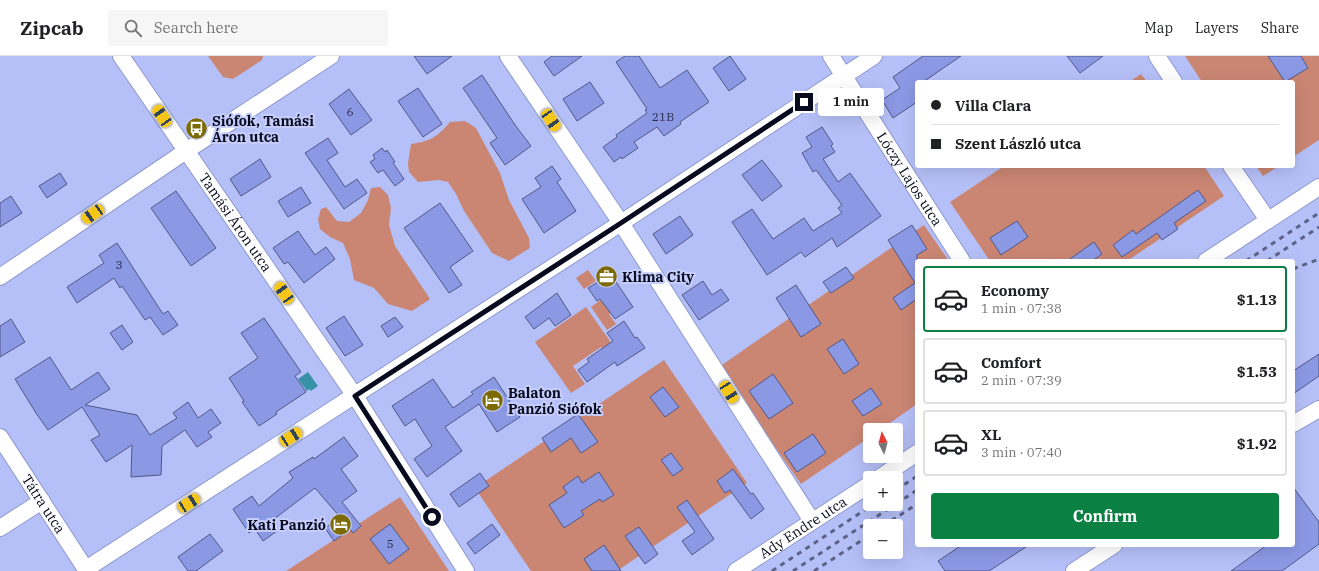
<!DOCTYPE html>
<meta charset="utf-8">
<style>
:root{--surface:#fff;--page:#f6f6f6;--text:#202124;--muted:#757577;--line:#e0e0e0;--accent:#0b8043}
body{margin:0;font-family:"IBM Plex Serif",serif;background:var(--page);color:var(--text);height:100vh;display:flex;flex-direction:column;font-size:15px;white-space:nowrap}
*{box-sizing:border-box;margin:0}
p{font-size:13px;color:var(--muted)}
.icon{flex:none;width:22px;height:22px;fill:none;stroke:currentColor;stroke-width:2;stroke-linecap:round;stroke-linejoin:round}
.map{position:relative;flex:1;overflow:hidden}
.details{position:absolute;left:915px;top:203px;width:380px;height:288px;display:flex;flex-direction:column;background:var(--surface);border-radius:4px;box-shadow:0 4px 16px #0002}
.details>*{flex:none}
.banner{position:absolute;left:915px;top:24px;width:380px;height:88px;border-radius:4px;box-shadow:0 4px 16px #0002;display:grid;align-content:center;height:88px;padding:0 16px;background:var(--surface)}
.needle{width:26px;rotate:354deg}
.tools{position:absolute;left:863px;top:367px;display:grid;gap:8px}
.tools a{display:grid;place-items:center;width:40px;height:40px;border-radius:4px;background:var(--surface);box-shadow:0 4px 16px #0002;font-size:20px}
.end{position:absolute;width:18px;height:18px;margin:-9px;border:5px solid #080a1d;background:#fff;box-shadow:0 0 0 2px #fff}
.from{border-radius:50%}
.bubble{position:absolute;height:28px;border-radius:4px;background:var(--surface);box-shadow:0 4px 16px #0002;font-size:13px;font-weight:700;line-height:28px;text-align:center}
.car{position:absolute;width:12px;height:24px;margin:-12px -6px;border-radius:5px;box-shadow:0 0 3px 1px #0007;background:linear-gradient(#f5c518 24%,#345 0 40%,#f5c518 0 76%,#345 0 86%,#f5c518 0)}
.banner b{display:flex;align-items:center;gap:14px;height:38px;font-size:15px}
.banner b+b{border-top:1px solid var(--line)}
.banner i{width:10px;height:10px;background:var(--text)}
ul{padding:7px 0 0;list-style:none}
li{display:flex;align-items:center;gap:12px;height:66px;margin:0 8px 6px;padding:0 8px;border:2px solid var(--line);border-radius:4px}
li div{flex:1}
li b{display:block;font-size:15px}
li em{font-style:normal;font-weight:700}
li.on{border-color:var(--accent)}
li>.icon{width:36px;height:36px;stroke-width:1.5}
.cta{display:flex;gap:8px;margin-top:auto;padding:8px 16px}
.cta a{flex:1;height:46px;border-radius:4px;background:var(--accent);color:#fff;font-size:16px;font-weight:700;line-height:46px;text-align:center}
header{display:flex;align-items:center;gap:24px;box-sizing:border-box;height:56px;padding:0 20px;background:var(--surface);border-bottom:1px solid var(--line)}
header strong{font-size:19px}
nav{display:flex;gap:22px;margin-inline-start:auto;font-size:14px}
.search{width:280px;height:36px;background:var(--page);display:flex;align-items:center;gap:10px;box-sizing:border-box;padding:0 14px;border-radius:4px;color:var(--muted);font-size:15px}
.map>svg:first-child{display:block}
.green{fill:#ca8673}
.water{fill:#3792a7}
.building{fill:#8b98e4;stroke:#505888}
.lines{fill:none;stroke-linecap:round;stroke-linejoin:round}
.minor-casing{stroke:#8e98ce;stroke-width:18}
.minor{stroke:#fff;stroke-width:16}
.rail{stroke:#5d6388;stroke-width:3;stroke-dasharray:5 5;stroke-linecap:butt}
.route{stroke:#080a1d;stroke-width:5}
.labels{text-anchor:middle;stroke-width:4;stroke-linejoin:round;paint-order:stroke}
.number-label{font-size:12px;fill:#292e4f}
.poi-label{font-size:14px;font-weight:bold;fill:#080a1d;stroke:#c5cefc;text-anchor:start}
.street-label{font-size:14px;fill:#080a1d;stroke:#c5cefc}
</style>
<header>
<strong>Zipcab</strong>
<div class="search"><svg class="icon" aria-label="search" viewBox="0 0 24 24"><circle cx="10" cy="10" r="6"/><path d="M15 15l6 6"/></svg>Search here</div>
<nav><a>Map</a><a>Layers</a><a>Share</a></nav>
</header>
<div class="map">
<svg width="1319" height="515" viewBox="0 0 1319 515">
<rect width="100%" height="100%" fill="#b6c0f8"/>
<g class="green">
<path d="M208,0H263L262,4L233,23L223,21Z"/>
<path d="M1185,0H1319V84L1293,101V26H1202Z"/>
<path d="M1141,18L1147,26H1129Z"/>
<path d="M465,65L476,72L500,117L509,144L529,182L530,192L509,205L492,197L464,155L456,138L448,126L439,124L418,126L409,116L408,107L411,88C431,85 437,81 450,66Z"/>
<path d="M1004,110H1204L1224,140L1127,205H990L950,146Z"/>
<path d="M1256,110H1279L1263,120Z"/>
<path d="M380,131L388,139L391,152L389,169L395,190L430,243L412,255L388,248L374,232L354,224L350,203L343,187L330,181L320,173L318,163L321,153L326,151L337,165L349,166L361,157L368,144L371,132Z"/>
<path d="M924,169L949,205H917V348L880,374H870V381L801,428L719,311Z"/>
<path d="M588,214L596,225L584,233L576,222Z"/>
<path d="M606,240L615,254L609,258L616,268L607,274L591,251Z"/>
<path d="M586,251L612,288L603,294L601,291L573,310L585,328L571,337L535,286Z"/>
<path d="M664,304L747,427L617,515H531L475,432Z"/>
<path d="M400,441L449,515H286Z"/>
</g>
<path class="water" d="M308,316L318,330L311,335L309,333L307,335L298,323Z"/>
<g class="building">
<path d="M414,0H452L427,18Z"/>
<path d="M552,0H582L554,20L544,6Z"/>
<path d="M625,0H639L660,32L687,14L709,46L680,66L681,68L664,80L657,71L634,86L638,92L622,103L621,101L614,106L603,91L617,81L616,79L647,57L645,54L647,53L616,6Z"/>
<path d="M730,0L746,23L729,35L713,12Z"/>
<path d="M923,0H961L923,26H917V46L893,62L882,44L900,32L893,21Z"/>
<path d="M1067,0H1103L1080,17Z"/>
<path d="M1268,0H1301L1308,12L1285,26Z"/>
<path d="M482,19L515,69L531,90L505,109L490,87L497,82L463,32Z"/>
<path d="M590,26L604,47L577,65L563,43Z"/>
<path d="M418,32L442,68L423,81L398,45Z"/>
<path d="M349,33L372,64L351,79L329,48Z"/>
<path d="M822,71L833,88L831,90L835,96L823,103L838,126L850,117L881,160L837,191L832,182L805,201L801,196L767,219L732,166L752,153L773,183L804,162L813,175L842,157L838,152L842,149L816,114L813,116L802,97L812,91L806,81Z"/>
<path d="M328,82L338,97L327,104L345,131L357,123L367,137L344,153L305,97Z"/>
<path d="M382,92L385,96L387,94L395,106L393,107L404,123L395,130L383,114L378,117L370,106L375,103L373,99Z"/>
<path d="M260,103L271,121L241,140L230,123Z"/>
<path d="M762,104L782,130L762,145L742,119Z"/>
<path d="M552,110L561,123L557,126L576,155L544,177L522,143L541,131L535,122Z"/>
<path d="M60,117L67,128L47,142L39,130Z"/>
<path d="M301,131L311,147L288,161L278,145Z"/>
<path d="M1198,134L1206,145L1174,167L1178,173L1162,184L1157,177L1122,201L1113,189L1133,174L1136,178Z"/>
<path d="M176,135L216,192L191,210L151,152Z"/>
<path d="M11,140L22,157L0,171V147Z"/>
<path d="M440,147L473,195L450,211L462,229L449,237L404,172Z"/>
<path d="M680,160L693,179L666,198L653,178Z"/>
<path d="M1017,165L1028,181L1001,199L990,182Z"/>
<path d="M912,169L927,193L917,199V243L901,254L893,242L915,227L888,184Z"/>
<path d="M298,175L315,199L326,191L335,203L304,227L288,206L284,208L273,192Z"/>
<path d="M1094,186L1102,198L1092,205H1067Z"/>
<path d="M117,187L163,258L168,255L178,269L163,279L150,261L145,264L122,230L120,232L114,222L77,247L67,231L104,207L99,199Z"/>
<path d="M846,211L854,222L831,237L823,226Z"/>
<path d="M608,214L633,251L615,263L600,243L597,245L588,232L598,226L596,222Z"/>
<path d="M703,225L712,239L721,233L729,244L699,264L682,239Z"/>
<path d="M796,229L821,268L801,281L776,242Z"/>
<path d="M557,237L571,259L555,270L549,262L534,273L525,261Z"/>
<path d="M344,260L363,289L345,300L326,272Z"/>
<path d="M395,261L403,271L388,281L381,270Z"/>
<path d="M264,262L301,316L295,320L306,336L276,356L277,358L259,370L242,346L244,345L229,322L258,302L241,277Z"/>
<path d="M11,263L25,286L0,301V270Z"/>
<path d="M624,265L635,282L637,281L645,292L617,310L615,306L587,326L578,314L589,306L587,303L613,285L607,277Z"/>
<path d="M122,269L133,286L122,294L110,277Z"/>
<path d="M843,283L859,308L844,318L827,293Z"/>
<path d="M1319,298V320L1293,338V315Z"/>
<path d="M50,301L71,334L98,316L110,333L85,349L137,359L150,379L177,362L173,357L188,346L198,362L211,353L221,367L208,376L212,381L197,391L185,374L162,390L161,419L131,421L132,389L106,406L91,384L100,379L82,351L48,374L36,357L15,323Z"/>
<path d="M773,318L793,347L769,363L749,335Z"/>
<path d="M494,321L520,361L497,376L479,348L445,371L462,395L427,421L414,403L432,390L415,363L405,370L392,350L433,323L453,352L473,338L471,336Z"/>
<path d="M663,331L679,351L665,361L650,341Z"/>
<path d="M871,332L882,348L863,360L852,345Z"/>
<path d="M578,358L598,386L581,397L571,382L551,396L542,382Z"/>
<path d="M813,378L826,397L797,416L784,397Z"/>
<path d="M344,381L358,400L341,413L357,435L342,446L361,470L353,477L350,473L334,485L325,472L340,461L315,432L270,466L277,475L263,485L255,473L249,477L233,453L252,440L259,450L293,422L289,416L313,401L314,403Z"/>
<path d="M671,397L683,413L673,420L661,404Z"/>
<path d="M733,413L751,438L753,437L764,453L751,463L730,434L725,437L717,425Z"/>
<path d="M599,416L614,439L602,446L600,443L581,455L584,459L564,472L549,449L567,437L563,431L578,420L582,427Z"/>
<path d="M480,417L489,430L459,451L450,438Z"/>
<path d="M1293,431L1319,466V488L1282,515H1231L1267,489H1293Z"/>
<path d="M687,444L714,483L692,499L682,485L695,476L677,451Z"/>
<path d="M390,468L409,493L389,508L370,483Z"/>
<path d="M492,468L500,479L475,498L467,487Z"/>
<path d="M639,471L658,498L645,508L625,480Z"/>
<path d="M210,478L223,495L196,515H188L178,501Z"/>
<path d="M604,489L610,498L621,515H592L584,503Z"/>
<path d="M962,489H1029L989,515H945L938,505Z"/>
</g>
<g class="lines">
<defs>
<g id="minor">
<path id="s1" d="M121,0L355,340L466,515"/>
<path d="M508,0L621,167L812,465"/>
<path id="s2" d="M831,0L962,205"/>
<path d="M1157,0L1174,26"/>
<path d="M1231,110L1268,164"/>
<path d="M1206,205L1319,131"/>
<path d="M0,221L186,95L331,0"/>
<path d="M1293,368L1319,353"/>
<path id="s3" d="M0,381L87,515"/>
<path d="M879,422L917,397"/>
<path d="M0,472L42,445"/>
<path d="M86,513L621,167L874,0"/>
<path id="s4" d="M736,515L870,428"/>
<path d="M1074,515L1114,489"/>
</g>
</defs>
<use href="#minor" class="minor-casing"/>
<use href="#minor" class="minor"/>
<g class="rail">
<path d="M1246,205L1319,157"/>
<path d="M1267,205L1319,171"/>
<path d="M1293,213L1319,203"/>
<path d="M896,434L917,420"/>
<path d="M896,448L917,434"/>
<path d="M883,470L917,448"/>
<path d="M772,515L874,448"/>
<path d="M793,515L896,448"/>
<path d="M814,515L870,479"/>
</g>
</g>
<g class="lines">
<path class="route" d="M432,461L355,340L621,167L804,46"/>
</g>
<defs>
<symbol id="bus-disc" viewBox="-11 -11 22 22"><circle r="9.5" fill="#7e6a03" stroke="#c5cefc"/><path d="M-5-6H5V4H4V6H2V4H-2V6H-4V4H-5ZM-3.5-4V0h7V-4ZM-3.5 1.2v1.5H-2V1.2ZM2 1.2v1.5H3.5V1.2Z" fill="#fff"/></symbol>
<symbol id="office-disc" viewBox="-11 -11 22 22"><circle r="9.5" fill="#7e6a03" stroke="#c5cefc"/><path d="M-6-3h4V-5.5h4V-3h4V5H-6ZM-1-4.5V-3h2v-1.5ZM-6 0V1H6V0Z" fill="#fff"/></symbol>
<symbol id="hotel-disc" viewBox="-11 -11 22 22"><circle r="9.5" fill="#7e6a03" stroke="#c5cefc"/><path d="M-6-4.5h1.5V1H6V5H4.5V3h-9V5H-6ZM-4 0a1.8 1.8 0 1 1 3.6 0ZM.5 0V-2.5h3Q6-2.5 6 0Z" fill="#fff"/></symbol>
</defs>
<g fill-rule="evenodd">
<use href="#bus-disc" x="184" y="60" width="25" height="25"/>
<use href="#office-disc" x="594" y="208" width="25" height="25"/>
<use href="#hotel-disc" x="480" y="332" width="25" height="25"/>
<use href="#hotel-disc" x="328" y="456" width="25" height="25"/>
</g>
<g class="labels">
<g class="number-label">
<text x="350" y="60">6</text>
<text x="663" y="65">21B</text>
<text x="119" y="213">3</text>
<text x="390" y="492">5</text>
</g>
<g class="poi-label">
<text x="212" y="70">Siófok, Tamási<tspan x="212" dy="16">Áron utca</tspan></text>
<text x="622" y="226">Klima City</text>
<text x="508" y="342">Balaton<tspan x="508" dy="16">Panzió Siófok</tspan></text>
<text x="326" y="474" text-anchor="end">Kati Panzió</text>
</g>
<g class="street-label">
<text dy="5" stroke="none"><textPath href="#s2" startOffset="146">Lóczy Lajos utca</textPath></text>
<text dy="5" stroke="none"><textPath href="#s1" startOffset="202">Tamási Áron utca</textPath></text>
<text dy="5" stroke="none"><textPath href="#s3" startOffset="80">Tátra utca</textPath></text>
<text dy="5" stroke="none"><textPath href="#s4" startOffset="80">Ady Endre utca</textPath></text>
</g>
</g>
</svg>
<div class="tools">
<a><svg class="needle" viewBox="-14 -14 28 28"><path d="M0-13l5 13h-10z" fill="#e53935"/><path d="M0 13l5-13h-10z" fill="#757577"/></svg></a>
<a>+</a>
<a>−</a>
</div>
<i class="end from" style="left:432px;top:461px"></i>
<i class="end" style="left:804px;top:46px"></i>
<div class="bubble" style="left:818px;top:32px;width:66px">1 min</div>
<i class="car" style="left:162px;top:60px;rotate:326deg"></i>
<i class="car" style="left:551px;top:64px;rotate:146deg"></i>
<i class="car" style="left:93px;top:158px;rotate:236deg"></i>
<i class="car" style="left:284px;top:237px;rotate:325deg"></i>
<i class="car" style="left:729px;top:336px;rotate:147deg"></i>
<i class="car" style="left:291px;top:381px;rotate:57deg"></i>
<i class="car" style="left:189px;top:447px;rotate:57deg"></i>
<div class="banner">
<b><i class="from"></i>Villa Clara</b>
<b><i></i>Szent László utca</b>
</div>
<section class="details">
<ul>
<li class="on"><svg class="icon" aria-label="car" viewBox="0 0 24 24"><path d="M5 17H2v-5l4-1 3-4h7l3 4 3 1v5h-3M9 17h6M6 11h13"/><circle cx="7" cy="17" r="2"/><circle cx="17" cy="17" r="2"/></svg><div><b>Economy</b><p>1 min · 07:38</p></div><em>$1.13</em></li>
<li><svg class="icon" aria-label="car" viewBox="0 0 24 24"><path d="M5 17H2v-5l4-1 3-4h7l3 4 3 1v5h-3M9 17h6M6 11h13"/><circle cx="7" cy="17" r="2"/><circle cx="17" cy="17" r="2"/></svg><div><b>Comfort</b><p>2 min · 07:39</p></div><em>$1.53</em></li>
<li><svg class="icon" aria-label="car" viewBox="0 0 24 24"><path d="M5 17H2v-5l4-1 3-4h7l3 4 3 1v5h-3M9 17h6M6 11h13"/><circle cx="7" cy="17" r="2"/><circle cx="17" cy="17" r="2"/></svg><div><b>XL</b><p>3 min · 07:40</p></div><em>$1.92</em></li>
</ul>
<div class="cta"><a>Confirm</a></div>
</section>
</div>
